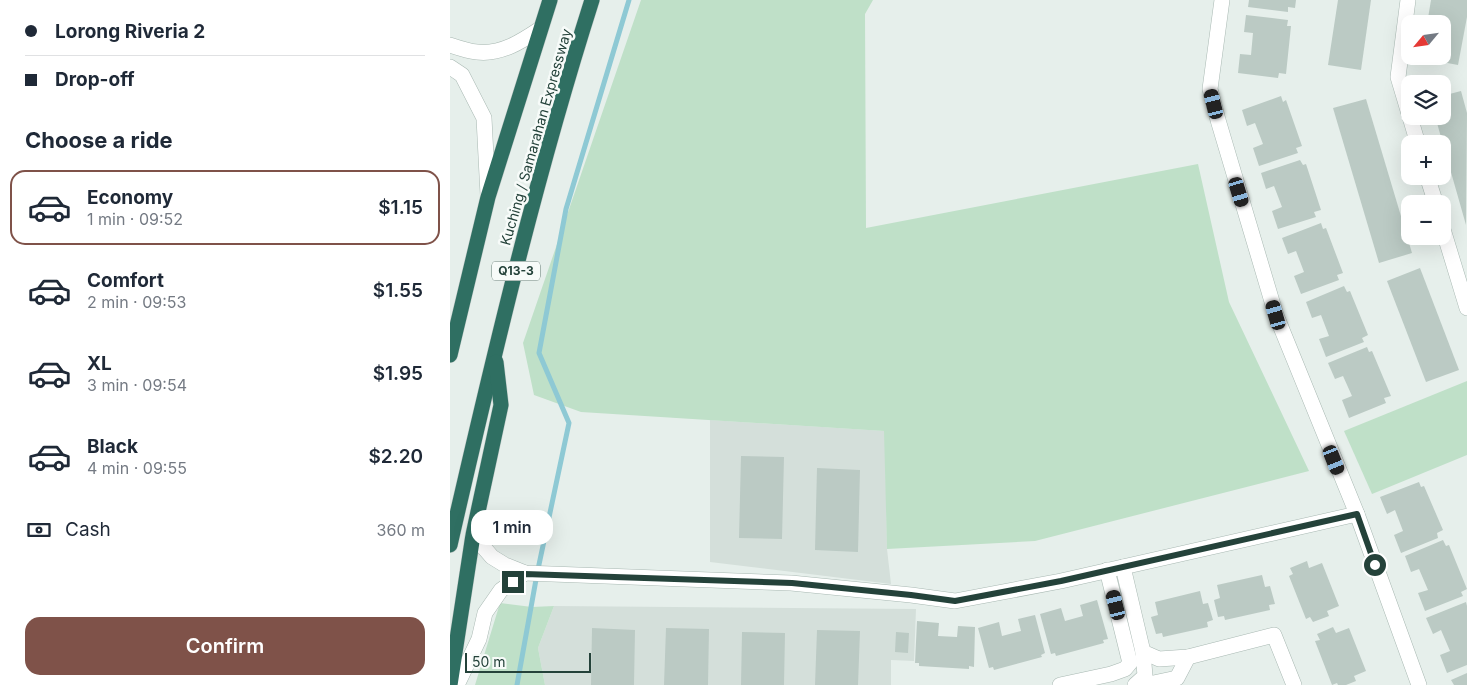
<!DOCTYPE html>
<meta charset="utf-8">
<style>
:root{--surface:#fff;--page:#f2f2f3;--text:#1f2937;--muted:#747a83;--line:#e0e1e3;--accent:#7f5249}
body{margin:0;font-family:Inter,sans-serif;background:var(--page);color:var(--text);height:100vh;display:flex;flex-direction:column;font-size:19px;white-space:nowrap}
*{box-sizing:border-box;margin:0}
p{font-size:16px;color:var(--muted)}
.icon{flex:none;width:28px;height:28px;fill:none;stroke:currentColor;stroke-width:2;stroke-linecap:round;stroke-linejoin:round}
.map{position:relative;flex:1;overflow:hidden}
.drawer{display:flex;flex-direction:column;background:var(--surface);width:450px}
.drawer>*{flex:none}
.hud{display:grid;align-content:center;height:110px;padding:0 25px;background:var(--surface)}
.needle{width:32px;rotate:241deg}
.controls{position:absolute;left:951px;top:15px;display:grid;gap:10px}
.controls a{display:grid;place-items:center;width:50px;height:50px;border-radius:10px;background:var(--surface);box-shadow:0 5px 20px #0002;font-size:25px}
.scale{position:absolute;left:15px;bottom:12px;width:126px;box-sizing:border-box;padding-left:5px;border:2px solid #24423a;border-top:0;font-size:14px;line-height:18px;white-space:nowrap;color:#24423a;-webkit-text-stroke:4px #f7fbf9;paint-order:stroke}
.end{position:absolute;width:22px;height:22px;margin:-11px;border:6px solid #24423a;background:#fff;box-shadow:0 0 0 2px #fff}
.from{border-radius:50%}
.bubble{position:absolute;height:35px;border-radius:15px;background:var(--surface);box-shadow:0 5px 20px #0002;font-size:16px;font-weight:600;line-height:35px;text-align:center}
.car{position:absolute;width:15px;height:30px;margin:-15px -8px;border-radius:6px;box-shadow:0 0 4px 1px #0007;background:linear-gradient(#222 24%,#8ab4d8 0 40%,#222 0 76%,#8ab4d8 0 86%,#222 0)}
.hud b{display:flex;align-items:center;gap:18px;height:48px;font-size:19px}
.hud b+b{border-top:1px solid var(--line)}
.hud i{width:12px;height:12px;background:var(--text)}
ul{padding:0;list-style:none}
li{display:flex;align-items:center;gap:15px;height:75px;margin:0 10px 8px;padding:0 15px;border:2px solid transparent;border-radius:15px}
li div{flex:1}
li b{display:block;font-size:19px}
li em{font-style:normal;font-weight:600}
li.on{border-color:var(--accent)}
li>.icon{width:45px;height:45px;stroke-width:1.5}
h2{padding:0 25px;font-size:22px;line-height:60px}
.pay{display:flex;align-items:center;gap:12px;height:55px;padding:0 25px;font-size:19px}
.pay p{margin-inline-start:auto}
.cta{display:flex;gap:10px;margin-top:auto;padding:10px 25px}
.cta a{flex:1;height:58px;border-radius:15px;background:var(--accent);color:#fff;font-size:20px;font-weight:600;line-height:58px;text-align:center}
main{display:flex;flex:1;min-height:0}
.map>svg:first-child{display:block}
.built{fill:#d4dfda}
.green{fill:#bfe0c8}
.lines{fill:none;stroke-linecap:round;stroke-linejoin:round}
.stream{stroke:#8ec9d4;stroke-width:5}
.building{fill:#bbcac4}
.minor-casing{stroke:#a8b8b2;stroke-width:16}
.highway-casing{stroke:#c2cac8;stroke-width:16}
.minor{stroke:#fff;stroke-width:15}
.highway{stroke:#2f6f62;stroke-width:15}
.route{stroke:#24423a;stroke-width:6}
.labels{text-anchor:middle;stroke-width:5;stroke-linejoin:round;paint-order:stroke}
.shield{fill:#f7fbf9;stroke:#637a73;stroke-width:1}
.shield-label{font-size:12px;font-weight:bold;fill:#24423a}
.street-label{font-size:14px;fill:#24423a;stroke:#f7fbf9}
</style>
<main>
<section class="drawer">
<div class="hud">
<b><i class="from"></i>Lorong Riveria 2</b>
<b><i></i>Drop-off</b>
</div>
<h2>Choose a ride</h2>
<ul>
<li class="on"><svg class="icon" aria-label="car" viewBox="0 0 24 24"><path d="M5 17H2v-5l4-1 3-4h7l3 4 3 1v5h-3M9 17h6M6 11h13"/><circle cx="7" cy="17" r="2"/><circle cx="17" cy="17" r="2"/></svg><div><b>Economy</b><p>1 min · 09:52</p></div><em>$1.15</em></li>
<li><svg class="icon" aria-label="car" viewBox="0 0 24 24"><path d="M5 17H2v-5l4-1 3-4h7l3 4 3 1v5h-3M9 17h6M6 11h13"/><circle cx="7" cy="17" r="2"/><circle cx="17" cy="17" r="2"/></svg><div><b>Comfort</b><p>2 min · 09:53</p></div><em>$1.55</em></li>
<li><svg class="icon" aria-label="car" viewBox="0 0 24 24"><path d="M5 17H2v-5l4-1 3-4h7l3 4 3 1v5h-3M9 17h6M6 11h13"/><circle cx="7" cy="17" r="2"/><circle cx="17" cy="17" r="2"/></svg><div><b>XL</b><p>3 min · 09:54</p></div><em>$1.95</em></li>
<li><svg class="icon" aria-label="car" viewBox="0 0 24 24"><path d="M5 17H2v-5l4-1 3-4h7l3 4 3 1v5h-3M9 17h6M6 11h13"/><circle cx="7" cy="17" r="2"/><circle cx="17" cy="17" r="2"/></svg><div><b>Black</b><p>4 min · 09:55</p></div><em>$2.20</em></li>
</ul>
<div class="pay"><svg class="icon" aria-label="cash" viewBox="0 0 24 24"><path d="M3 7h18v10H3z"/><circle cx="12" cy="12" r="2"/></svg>Cash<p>360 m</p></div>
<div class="cta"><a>Confirm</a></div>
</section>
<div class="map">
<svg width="1017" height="685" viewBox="0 0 1017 685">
<rect width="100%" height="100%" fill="#e6efeb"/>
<g class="built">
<path d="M260,420L435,431L437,549L441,584L260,562Z"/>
<path d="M104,606L466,609L464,661L441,660V685H95L88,648Z"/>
</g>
<g class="green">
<path d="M191,0H423L415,14L416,228L748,164L779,302L859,471L585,541L437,549L434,431L131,412L84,395L73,343Z"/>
<path d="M1017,381V455L922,494L894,431Z"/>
<path d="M50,603L82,607L104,606L88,648L95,685H25Z"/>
</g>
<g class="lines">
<path class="stream" d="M67,685L87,574L119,423L89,353L116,209L179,0"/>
</g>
<g class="building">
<path d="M799,0H846L845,8L838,7V12L798,7Z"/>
<path d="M888,0H921L911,70L878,65Z"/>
<path d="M981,0H1017V17L1008,65L971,58V56H992V24H977Z"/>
<path d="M796,15L838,20L837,26H841L836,74L829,73L828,78L788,73L790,54L801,55L803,33L794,32Z"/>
<path d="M1011,91L1017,113L1016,225L985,116H992V96Z"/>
<path d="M831,96L833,102L836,100L852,146L846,148L848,153L809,166L803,148L813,144L805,123L797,126L792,110Z"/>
<path d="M916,99L962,253L929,263L883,108Z"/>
<path d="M850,160L853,165L856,164L871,210L864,212L866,217L828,229L822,211L832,207L824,186L816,189L811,173Z"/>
<path d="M871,223L873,229L876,228L893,273L887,275L889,280L851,294L844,276L854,272L846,251L838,254L832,238Z"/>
<path d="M970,268L1009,370L976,382L937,281Z"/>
<path d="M894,286L897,292L900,291L918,335L912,338L914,342L876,357L869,339L879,336L871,315L862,318L856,302Z"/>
<path d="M917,347L919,352L922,351L941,396L934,398L936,403L899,418L892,400L902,396L893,376L885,379L878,363Z"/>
<path d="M291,456L334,457L332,539L289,538Z"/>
<path d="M367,468L410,470L408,552L365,550Z"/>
<path d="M969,482L971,487L974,486L993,530L987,533L988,538L951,553L944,535L953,531L945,510L937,514L930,497Z"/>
<path d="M993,540L996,546L999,545L1017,589L1011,592L1013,596L975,611L968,593L978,590L969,569L961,572L955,556Z"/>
<path d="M857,561L859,568L872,563L889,606L877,611L879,616L863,622L860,617L856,619L839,576L843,574L840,568Z"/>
<path d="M812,575L815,587L820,586L825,604L819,605L820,610L775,620L774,616L768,617L764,600L770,598L767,585Z"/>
<path d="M750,591L753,604L758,603L763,620L757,622L758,627L713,637L712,633L706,634L701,617L708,615L705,602Z"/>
<path d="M647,600L658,639L653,640L654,643L632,649L606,656L605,653L601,654L590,614L611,608L615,621L633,616L630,605Z"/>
<path d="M1016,602L1017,606V665L997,673L990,655L1000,651L991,630L983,634L976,618Z"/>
<path d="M585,615L595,653L591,655L592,657L544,670L543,667L539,668L528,628L549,622L552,636L571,631L568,619Z"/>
<path d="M467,621L489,623L488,636L507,637L508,626L525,627L524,667L519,666V669L469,666V663H465Z"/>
<path d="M883,627L886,633L899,628L916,671L904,676L906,681L896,685H888L887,683L882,685L865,641L870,640L867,634Z"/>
<path d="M142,628L185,630L184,685H141Z"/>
<path d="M216,628L259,629L258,685H214Z"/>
<path d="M367,630L410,631L408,685H365Z"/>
<path d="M292,632L335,633L334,685H291Z"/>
<path d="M446,632L459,633L458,653L445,652Z"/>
<path d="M1017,673V685H1004L1001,680Z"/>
</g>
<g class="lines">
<defs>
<g id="minor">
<path d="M772,0L760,89L768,120L826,315L907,514L969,685"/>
<path d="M958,0L948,77L968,144"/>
<path d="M0,45C9,48 18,51 27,52C51,55 72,41 90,29"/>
<path d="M0,67L12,75L34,118L38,195"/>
<path d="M977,176L986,204"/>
<path d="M992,226L1017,308"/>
<path d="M23,535L42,557L55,565L75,573L341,583L461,595L505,601L611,581L907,514"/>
<path d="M673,567L693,652L695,676L685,685"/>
<path d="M693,652L709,659L738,657L824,635L844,685"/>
<path d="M7,685L29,639L35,613L51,590L75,573"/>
<path d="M610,685L661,674L675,669L680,663L657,570"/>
<path d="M694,685L727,678L738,657"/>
</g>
<g id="highway">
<path d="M0,355L38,197L100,0"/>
<path d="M0,545C42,362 85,179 142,0"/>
<path d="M0,685L23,535L51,405L46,362"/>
</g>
</defs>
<use href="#minor" class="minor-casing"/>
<use href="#highway" class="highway-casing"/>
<use href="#minor" class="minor"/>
<use href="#highway" class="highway"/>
</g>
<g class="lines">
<path class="route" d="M63,582L75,574L342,583L461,595L505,601L611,581L907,514L925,565"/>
</g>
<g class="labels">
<rect class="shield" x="42" y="261.5" width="48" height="19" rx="4"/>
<g class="shield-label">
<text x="66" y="275">Q13-3</text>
</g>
<g class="street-label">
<text transform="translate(86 137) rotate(-74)" y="5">Kuching / Samarahan Expressway</text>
</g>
</g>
</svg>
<div class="controls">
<a><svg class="needle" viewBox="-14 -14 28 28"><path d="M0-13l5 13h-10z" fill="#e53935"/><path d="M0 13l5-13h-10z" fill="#747a83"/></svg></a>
<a><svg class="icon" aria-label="layers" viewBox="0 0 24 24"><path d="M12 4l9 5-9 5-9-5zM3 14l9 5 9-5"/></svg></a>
<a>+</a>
<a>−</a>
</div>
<div class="scale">50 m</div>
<i class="end from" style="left:925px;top:565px"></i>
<i class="end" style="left:63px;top:582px"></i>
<div class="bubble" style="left:21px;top:510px;width:82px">1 min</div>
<i class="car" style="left:764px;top:104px;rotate:346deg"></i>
<i class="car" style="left:789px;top:192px;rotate:163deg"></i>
<i class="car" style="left:826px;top:315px;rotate:344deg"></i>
<i class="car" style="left:884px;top:460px;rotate:158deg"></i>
<i class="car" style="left:666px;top:605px;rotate:346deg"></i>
</div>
</main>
